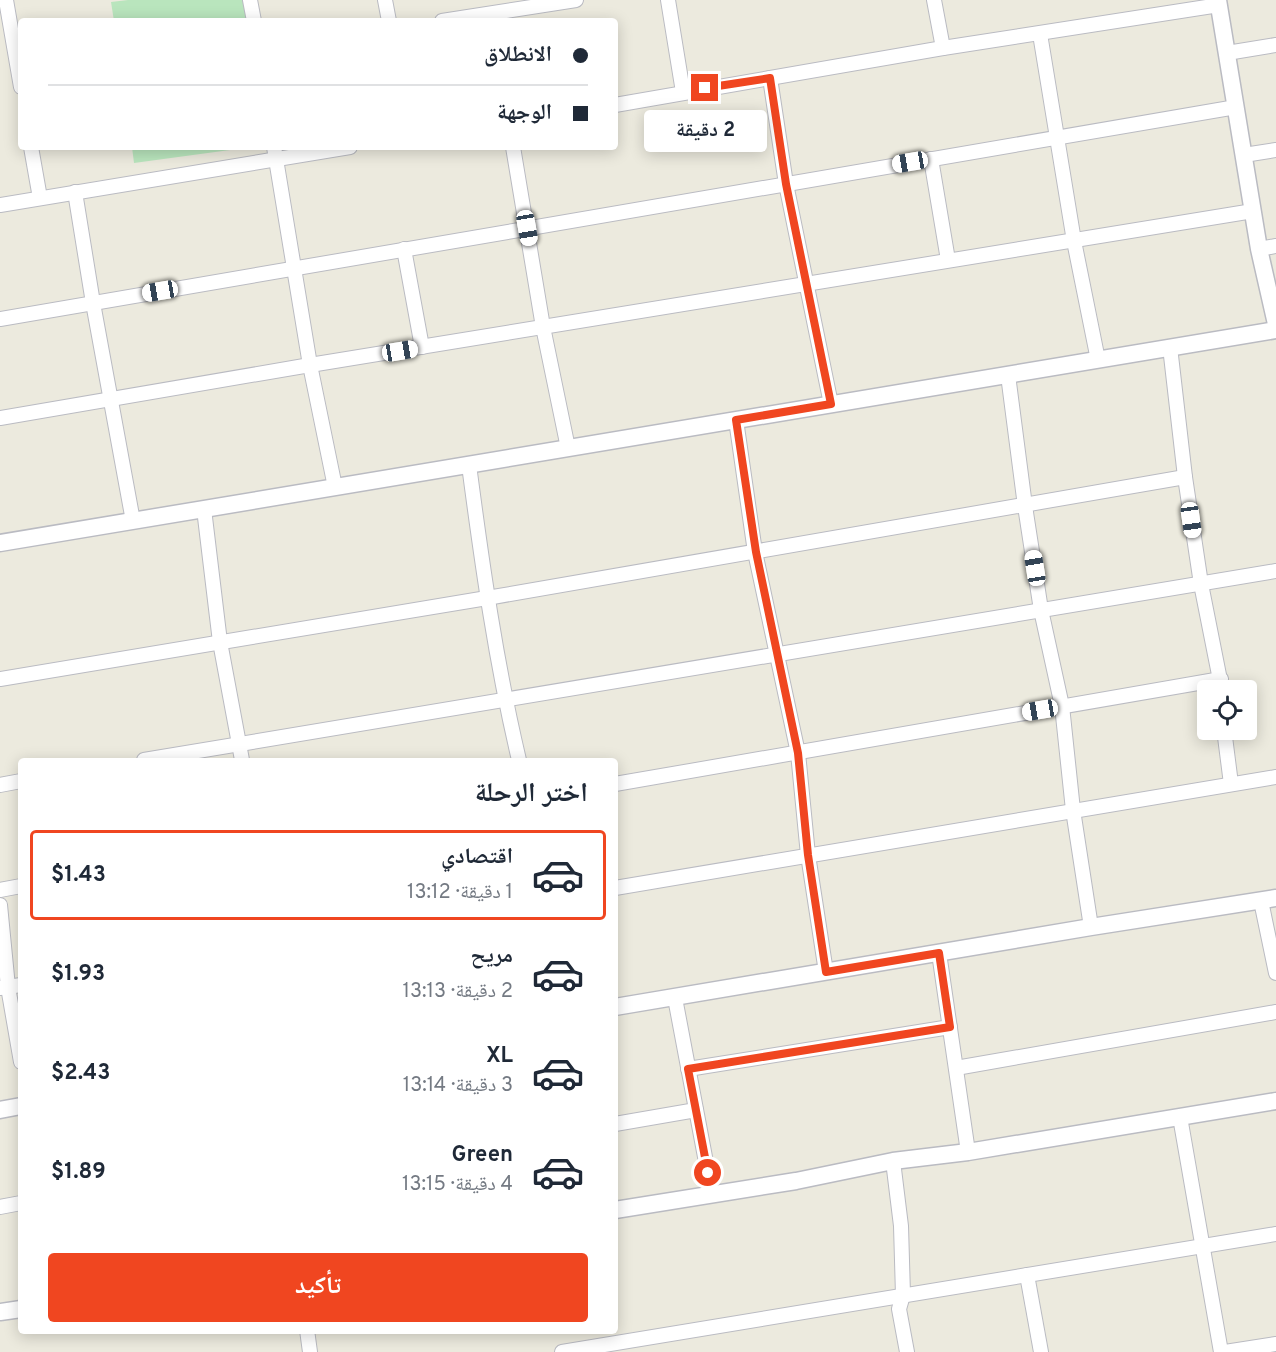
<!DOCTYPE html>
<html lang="ar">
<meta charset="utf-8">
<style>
:root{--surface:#fff;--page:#f6f6f7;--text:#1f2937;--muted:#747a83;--line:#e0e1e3;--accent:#f04620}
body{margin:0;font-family:Overpass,"Noto Naskh Arabic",sans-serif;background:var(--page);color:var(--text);direction:rtl;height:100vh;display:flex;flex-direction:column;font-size:22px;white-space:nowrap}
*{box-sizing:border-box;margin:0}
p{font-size:20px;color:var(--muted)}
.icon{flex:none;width:33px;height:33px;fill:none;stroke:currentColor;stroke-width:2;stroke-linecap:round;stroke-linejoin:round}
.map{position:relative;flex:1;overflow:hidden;direction:ltr}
.panel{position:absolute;left:18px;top:758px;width:600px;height:576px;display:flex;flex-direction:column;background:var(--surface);border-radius:6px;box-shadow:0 3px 15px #0003;direction:rtl}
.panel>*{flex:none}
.top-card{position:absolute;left:18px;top:18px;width:600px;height:132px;border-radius:6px;box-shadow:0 3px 15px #0003;direction:rtl;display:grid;align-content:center;height:132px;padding:0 30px;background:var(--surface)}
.buttons{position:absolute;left:1197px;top:680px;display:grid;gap:12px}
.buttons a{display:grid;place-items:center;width:60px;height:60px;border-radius:6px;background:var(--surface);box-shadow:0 3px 15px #0003;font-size:30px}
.end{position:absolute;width:27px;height:27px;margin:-14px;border:8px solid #f04620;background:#fff;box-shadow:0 0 0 3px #fff}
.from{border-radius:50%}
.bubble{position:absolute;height:42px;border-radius:6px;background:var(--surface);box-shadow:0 3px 15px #0003;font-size:20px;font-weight:700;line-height:42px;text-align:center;direction:rtl}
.car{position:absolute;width:18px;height:36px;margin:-18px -9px;border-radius:8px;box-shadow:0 0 4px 2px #0007;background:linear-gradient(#fff 24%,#345 0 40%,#fff 0 76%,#345 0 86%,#fff 0)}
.top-card b{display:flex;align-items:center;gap:21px;height:57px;font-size:22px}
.top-card b+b{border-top:2px solid var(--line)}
.top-card i{width:15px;height:15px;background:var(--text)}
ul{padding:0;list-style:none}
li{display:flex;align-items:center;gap:18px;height:90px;margin:0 12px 9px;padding:0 18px;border:3px solid transparent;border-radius:6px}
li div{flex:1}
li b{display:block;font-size:22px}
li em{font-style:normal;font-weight:700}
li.active{border-color:var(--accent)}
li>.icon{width:54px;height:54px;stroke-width:1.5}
h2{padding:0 30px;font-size:27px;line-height:72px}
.button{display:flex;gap:12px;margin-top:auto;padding:12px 30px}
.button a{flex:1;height:69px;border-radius:6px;background:var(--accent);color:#fff;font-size:24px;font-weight:700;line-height:69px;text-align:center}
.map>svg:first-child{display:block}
.green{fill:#b9e5bd}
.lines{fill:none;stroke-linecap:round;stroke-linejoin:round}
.minor-casing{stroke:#babbc2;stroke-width:16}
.tertiary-casing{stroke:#babbc2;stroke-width:19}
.minor{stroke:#fff;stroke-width:14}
.tertiary{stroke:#fff;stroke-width:16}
.route{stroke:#f04620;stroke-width:8}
</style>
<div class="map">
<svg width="1276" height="1352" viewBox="0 0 1276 1352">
<rect width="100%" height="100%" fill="#eceade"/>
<g class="green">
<path d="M128,0H246L249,21H114L111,2Z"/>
<path d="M132,147H252L134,163Z"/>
</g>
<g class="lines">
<defs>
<g id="minor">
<path d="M6,0L21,87"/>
<path d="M250,0L254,21"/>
<path d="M385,0L389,21"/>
<path d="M668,0L683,92"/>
<path d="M934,0L943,48"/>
<path d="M442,21L576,0"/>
<path d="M1040,34L1074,241L1098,360"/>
<path d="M1227,53L1276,45"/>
<path d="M770,78L786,184L831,404"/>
<path d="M615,105L943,48L1219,5"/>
<path d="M31,147L40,198"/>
<path d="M274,147L310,365L335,487"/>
<path d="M513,147L543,327L568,448"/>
<path d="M1244,155L1276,150"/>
<path d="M931,159L948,260"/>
<path d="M75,192L93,303L133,521"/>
<path d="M0,205L350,147"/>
<path d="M404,249L422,347"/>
<path d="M1259,249L1276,246"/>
<path d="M0,319L1236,107"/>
<path d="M1170,347L1185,477L1201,584L1222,690"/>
<path d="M1008,375L1025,506L1041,610L1062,706L1073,810L1091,927"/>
<path d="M0,418L310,365L1253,211"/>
<path d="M736,420L755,552L798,753L808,855L826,972"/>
<path d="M469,465C482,564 496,663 519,760"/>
<path d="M204,509L220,642L242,760"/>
<path d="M0,679L487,598L1185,477"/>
<path d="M1224,729L1231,784"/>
<path d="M144,760L1276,571"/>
<path d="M615,784L1221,679"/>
<path d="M0,785L21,781"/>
<path d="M615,888L1276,777"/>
<path d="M0,890L21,886"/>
<path d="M1261,901L1276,973"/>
<path d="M0,905L8,987L21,1062"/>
<path d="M939,953L968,1152"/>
<path d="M0,988L21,985"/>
<path d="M675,998L712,1194"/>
<path d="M956,1068L1276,1012"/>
<path d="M688,1069L950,1027"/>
<path d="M1180,1117L1221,1352"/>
<path d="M615,1124L696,1110"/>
<path d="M893,1161L901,1226L903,1295L899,1309L907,1352"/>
<path d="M0,1207L21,1203"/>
<path d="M1027,1275L1041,1352"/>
<path d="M307,1330L310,1352"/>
<path d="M562,1352L1276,1234"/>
<path d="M1225,1352L1276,1344"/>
</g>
<g id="tertiary">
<path d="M1218,0L1259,249L1276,324"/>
<path d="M0,543L1276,330"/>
<path d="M615,1007L1091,927L1276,898"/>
<path d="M0,1110L21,1106"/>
<path d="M615,1210L796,1181L893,1161L968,1152L1276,1101"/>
<path d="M0,1312L21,1309"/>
</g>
</defs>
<use href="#minor" class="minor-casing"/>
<use href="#tertiary" class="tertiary-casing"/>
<use href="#minor" class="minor"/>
<use href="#tertiary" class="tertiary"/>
</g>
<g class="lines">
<path class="route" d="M705,88L770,78L786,184L831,404L736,420L756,552L798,753L808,855L826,972L939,953L950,1027L688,1069L708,1173"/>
</g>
</svg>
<div class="buttons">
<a><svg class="icon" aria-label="locate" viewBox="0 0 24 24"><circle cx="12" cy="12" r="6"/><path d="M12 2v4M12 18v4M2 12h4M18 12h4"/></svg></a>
</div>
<i class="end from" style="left:708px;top:1173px"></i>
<i class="end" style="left:705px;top:88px"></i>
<div class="bubble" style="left:644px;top:110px;width:123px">2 دقيقة</div>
<i class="car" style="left:910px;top:162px;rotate:260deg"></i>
<i class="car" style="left:527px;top:228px;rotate:170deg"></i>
<i class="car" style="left:160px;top:291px;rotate:260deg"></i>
<i class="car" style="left:400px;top:351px;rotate:81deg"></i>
<i class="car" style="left:1191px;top:520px;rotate:172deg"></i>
<i class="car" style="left:1035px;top:568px;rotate:351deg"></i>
<i class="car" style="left:1040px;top:710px;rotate:260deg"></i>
<div class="top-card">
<b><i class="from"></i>الانطلاق</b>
<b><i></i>الوجهة</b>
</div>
<section class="panel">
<h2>اختر الرحلة</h2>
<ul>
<li class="active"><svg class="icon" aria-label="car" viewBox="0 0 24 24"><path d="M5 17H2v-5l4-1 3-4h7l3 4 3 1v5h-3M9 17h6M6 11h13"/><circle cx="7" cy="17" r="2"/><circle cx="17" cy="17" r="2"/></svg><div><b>اقتصادي</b><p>1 دقيقة · 13:12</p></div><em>$1.43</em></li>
<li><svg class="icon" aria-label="car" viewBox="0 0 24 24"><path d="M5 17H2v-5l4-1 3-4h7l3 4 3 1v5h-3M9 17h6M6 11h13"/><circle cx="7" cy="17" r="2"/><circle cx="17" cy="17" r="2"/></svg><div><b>مريح</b><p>2 دقيقة · 13:13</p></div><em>$1.93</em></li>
<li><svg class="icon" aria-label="car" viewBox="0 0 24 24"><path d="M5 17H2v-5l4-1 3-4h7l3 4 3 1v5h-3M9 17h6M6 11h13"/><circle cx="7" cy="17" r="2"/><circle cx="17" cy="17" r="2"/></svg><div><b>XL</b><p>3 دقيقة · 13:14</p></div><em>$2.43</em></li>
<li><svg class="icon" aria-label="car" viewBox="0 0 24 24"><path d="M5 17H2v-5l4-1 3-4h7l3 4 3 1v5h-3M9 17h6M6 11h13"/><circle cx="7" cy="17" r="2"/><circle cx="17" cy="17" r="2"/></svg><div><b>Green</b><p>4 دقيقة · 13:15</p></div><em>$1.89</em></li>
</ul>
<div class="button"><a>تأكيد</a></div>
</section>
</div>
